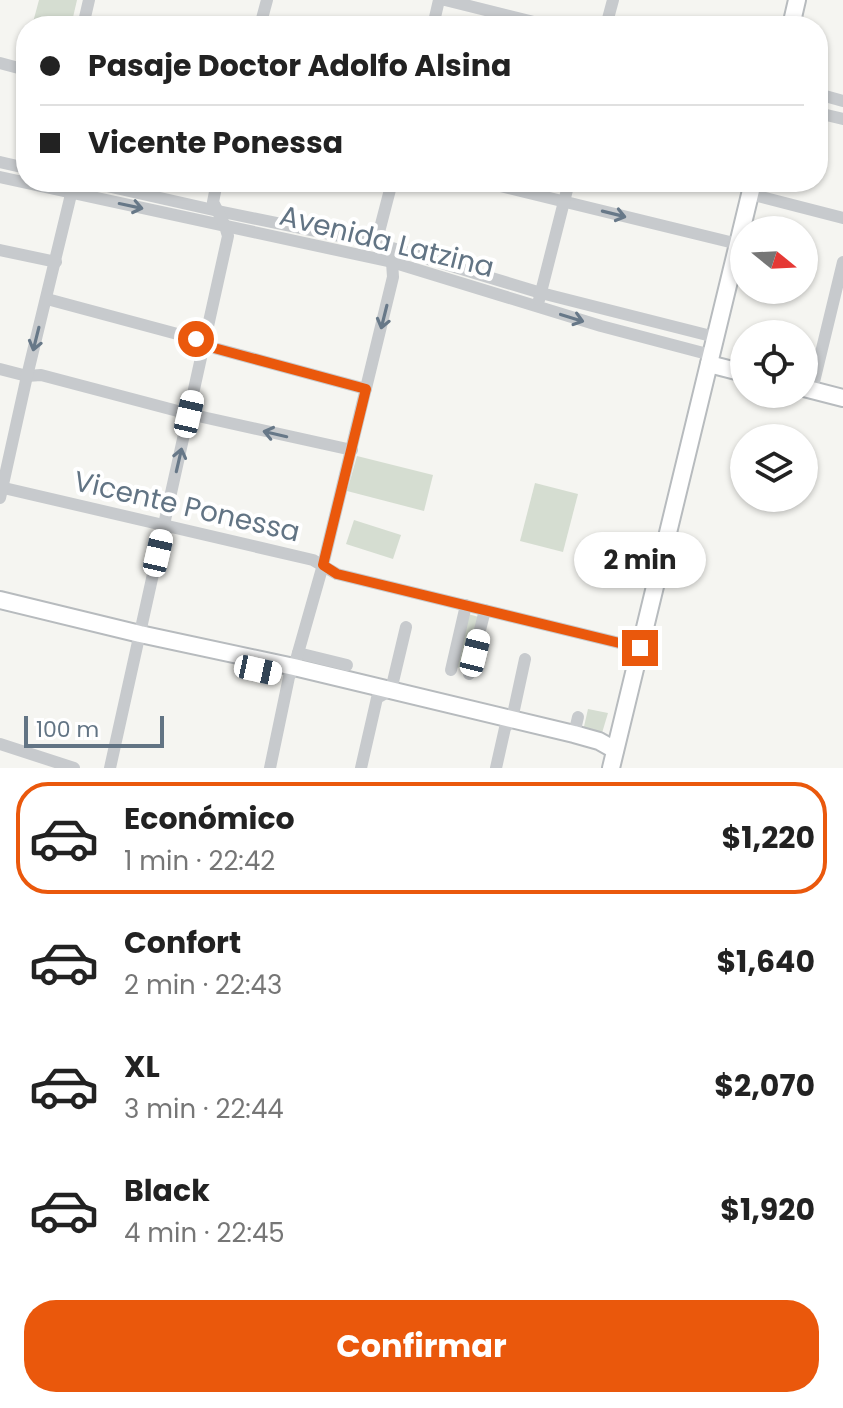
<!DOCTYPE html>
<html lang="es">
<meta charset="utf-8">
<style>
:root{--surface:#fff;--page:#f6f6f6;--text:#222;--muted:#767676;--line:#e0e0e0;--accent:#ea580c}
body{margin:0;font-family:Poppins,sans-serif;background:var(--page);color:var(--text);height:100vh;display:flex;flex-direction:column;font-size:30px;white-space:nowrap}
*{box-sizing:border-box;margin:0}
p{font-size:26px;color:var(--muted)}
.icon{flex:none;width:44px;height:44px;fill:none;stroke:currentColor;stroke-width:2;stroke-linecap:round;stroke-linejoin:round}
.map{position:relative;height:768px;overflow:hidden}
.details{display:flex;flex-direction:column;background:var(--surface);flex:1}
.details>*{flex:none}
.banner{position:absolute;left:16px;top:16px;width:812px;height:176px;border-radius:32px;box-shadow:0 2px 6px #0004;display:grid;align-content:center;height:176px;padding:0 24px;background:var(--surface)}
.needle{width:52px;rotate:108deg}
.fabs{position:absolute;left:730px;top:216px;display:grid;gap:16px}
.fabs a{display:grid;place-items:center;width:88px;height:88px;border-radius:50%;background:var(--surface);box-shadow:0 2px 6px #0004;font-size:40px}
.scale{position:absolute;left:24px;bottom:20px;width:140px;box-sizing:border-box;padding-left:8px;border:4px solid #627484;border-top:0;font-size:22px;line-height:28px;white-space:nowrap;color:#627484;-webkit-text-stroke:6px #fff;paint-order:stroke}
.end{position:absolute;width:36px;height:36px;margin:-18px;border:10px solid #ea580c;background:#fff;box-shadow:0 0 0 4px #fff}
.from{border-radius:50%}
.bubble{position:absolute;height:56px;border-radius:28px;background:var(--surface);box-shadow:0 2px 6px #0004;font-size:26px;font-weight:700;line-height:56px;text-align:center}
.car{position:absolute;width:24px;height:48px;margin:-24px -12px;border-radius:10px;box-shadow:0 0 6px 2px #0007;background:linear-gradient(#fff 24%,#345 0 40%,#fff 0 76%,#345 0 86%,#fff 0)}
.banner b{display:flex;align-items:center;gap:28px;height:76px;font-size:30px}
.banner b+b{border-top:2px solid var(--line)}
.banner i{width:20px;height:20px;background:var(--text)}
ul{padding:14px 0 0;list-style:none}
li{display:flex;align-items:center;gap:24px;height:112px;margin:0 16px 12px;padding:0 8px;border:4px solid transparent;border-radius:32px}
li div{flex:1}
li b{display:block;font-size:30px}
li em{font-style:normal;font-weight:700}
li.current{border-color:var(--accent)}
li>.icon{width:72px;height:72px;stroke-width:1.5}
.cta{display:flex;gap:16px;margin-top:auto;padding:16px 24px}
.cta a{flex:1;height:92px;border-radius:32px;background:var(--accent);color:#fff;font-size:32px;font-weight:700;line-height:92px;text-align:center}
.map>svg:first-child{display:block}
.green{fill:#d5ddd1}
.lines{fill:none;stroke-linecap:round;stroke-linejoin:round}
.major-casing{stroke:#b7bbbe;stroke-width:20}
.minor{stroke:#c7cacd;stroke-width:12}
.major{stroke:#fff;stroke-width:16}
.oneway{stroke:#677888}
.route{stroke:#ea580c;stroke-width:10}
.labels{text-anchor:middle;stroke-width:8;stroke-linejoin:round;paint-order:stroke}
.street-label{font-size:28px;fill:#627484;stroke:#fff}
</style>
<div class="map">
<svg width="843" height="768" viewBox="0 0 843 768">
<rect width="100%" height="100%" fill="#f5f5f1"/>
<g class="green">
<path d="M39,0H77L71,26H32Z"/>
<path d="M357,456L433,475L424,511L347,491Z"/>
<path d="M535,483L578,494L563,552L520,541Z"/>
<path d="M354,520L401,535L393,559L346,544Z"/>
<path d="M468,614L479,617L467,670L456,667Z"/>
<path d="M588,709L608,713L602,733L598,735L583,731Z"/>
</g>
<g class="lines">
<defs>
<g id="major">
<path d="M791,26L797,0"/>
<path d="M709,364L744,373"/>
<path d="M804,388L843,398"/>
<path d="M0,600L140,634L294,667L574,734L599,741L615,750"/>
<path d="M611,768L753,182"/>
</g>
</defs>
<use href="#major" class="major-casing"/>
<g class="minor">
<path d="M445,0L550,26"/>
<path d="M83,26L89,0"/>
<path d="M260,26L267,0"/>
<path d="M433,26L439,0"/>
<path d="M606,26L613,0"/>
<path d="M0,63L26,70"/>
<path d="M818,94L843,101"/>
<path d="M818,113L843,119"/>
<path d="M0,162L26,168"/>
<path d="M0,177L392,262L601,326L711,355"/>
<path d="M89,182L218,211L379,244L541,293L715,337"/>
<path d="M484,182L738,244"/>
<path d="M750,194L843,218"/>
<path d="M0,250L56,262"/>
<path d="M47,299L196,339L214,348L366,389"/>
<path d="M539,300L569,182"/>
<path d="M0,369L27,376L41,375L189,414L352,450"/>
<path d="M812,390L843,262"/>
<path d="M0,487L313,560L337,574L640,648"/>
<path d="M0,498L27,376L74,182"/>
<path d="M298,653L347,665"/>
<path d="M451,670L466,605"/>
<path d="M469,674L485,610"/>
<path d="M574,734L578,717"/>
<path d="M0,744L74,768"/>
<path d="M110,768L228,236L225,226L213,202L217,182"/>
<path d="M270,768L289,677L294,667L323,565L393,277L392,262L379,244V232L392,182"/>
<path d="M361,768L377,698L391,690L406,627"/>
<path d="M496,768L505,728L512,719L525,659"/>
</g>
<use href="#major" class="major"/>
</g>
<defs><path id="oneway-shaft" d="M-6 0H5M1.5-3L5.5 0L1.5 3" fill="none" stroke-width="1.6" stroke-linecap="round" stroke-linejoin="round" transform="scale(2)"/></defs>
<g class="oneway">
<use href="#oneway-shaft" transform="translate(131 206) rotate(12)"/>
<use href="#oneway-shaft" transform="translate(614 214) rotate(14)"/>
<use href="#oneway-shaft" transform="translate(384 317) rotate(104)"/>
<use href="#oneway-shaft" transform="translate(572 318) rotate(17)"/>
<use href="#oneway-shaft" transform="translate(36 339) rotate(104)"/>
<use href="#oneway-shaft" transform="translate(275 434) rotate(-167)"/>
<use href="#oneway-shaft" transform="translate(179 460) rotate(-77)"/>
</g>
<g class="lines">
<path class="route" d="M196,339L214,348L366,389L323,565L337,574L640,648"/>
</g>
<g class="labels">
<g class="street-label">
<text transform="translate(387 241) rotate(14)" y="10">Avenida Latzina</text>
<text transform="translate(187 506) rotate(13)" y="10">Vicente Ponessa</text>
</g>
</g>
</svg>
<div class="fabs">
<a><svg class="needle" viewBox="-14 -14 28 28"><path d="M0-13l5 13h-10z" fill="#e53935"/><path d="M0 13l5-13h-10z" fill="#767676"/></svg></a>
<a><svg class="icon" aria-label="locate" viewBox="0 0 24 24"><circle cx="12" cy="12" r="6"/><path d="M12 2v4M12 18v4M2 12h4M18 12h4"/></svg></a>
<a><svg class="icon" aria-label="layers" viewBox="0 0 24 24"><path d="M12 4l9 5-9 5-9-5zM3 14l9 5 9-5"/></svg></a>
</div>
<div class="scale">100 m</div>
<i class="end from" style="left:196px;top:339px"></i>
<i class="end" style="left:640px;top:648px"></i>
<div class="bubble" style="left:574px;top:532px;width:132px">2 min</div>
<i class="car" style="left:189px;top:414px;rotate:13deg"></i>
<i class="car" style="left:158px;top:553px;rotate:13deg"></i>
<i class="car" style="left:475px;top:653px;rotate:14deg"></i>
<i class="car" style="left:258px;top:670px;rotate:102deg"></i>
<div class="banner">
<b><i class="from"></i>Pasaje Doctor Adolfo Alsina</b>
<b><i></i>Vicente Ponessa</b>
</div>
</div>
<section class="details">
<ul>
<li class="current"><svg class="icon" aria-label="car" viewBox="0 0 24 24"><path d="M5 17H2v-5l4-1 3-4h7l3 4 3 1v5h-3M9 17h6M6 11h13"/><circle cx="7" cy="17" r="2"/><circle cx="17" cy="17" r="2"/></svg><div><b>Económico</b><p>1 min · 22:42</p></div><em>$1,220</em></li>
<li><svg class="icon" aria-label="car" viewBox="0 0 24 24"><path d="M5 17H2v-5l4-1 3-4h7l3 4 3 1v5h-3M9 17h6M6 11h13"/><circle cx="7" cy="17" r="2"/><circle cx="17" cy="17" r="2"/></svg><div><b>Confort</b><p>2 min · 22:43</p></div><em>$1,640</em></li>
<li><svg class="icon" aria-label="car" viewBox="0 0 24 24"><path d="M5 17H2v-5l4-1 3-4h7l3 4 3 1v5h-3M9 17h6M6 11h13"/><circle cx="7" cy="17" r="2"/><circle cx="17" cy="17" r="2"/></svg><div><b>XL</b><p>3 min · 22:44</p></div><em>$2,070</em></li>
<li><svg class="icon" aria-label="car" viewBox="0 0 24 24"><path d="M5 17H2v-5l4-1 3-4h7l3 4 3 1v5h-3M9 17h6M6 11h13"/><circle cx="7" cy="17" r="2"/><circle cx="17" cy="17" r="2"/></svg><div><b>Black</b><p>4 min · 22:45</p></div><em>$1,920</em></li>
</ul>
<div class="cta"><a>Confirmar</a></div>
</section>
